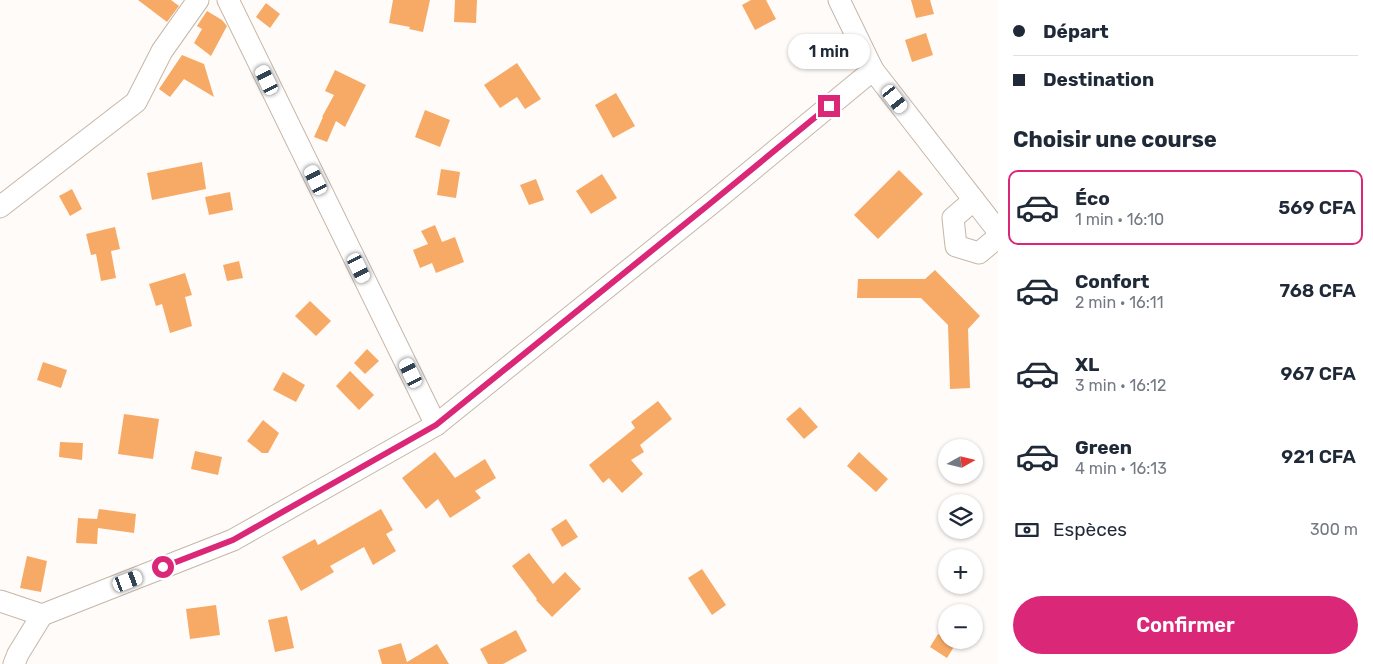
<!DOCTYPE html>
<html lang="fr">
<meta charset="utf-8">
<style>
:root{--surface:#fff;--page:#f2f2f3;--text:#1f2937;--muted:#747a83;--line:#e0e1e3;--accent:#db2777}
body{margin:0;font-family:Rubik,sans-serif;background:var(--page);color:var(--text);height:100vh;display:flex;flex-direction:column;font-size:19px;white-space:nowrap}
*{box-sizing:border-box;margin:0}
p{font-size:16px;color:var(--muted)}
.icon{flex:none;width:28px;height:28px;fill:none;stroke:currentColor;stroke-width:2;stroke-linecap:round;stroke-linejoin:round}
.map{position:relative;flex:1;overflow:hidden}
.side{display:flex;flex-direction:column;background:var(--surface);width:375px}
.side>*{flex:none}
.top-card{display:grid;align-content:center;height:110px;padding:0 15px;background:var(--surface)}
.needle{width:32px;rotate:82deg}
.tools{position:absolute;left:938px;top:439px;display:grid;gap:10px}
.tools a{display:grid;place-items:center;width:45px;height:45px;border-radius:50%;background:var(--surface);box-shadow:0 1px 4px #0004;font-size:25px}
.end{position:absolute;width:22px;height:22px;margin:-11px;border:6px solid #db2777;background:#fff;box-shadow:0 0 0 2px #fff}
.from{border-radius:50%}
.bubble{position:absolute;height:35px;border-radius:18px;background:var(--surface);box-shadow:0 1px 4px #0004;font-size:16px;font-weight:600;line-height:35px;text-align:center}
.car{position:absolute;width:15px;height:30px;margin:-15px -8px;border-radius:6px;box-shadow:0 0 4px 1px #0007;background:linear-gradient(#fff 24%,#345 0 40%,#fff 0 76%,#345 0 86%,#fff 0)}
.top-card b{display:flex;align-items:center;gap:18px;height:48px;font-size:19px}
.top-card b+b{border-top:1px solid var(--line)}
.top-card i{width:12px;height:12px;background:var(--text)}
ul{padding:0;list-style:none}
li{display:flex;align-items:center;gap:15px;height:75px;margin:0 10px 8px;padding:0 5px;border:2px solid transparent;border-radius:10px}
li div{flex:1}
li b{display:block;font-size:19px}
li em{font-style:normal;font-weight:600}
li.current{border-color:var(--accent)}
li>.icon{width:45px;height:45px;stroke-width:1.5}
h2{padding:0 15px;font-size:22px;line-height:60px}
.pay{display:flex;align-items:center;gap:12px;height:55px;padding:0 15px;font-size:19px}
.pay p{margin-inline-start:auto}
.action{display:flex;gap:10px;margin-top:auto;padding:10px 15px}
.action a{flex:1;height:58px;border-radius:30px;background:var(--accent);color:#fff;font-size:20px;font-weight:600;line-height:58px;text-align:center}
main{display:flex;flex:1;min-height:0}
.map>svg:first-child{display:block}
.building{fill:#f7aa66}
.lines{fill:none;stroke-linecap:round;stroke-linejoin:round}
.minor-casing{stroke:#c6b6a8;stroke-width:23}
.minor{stroke:#fff;stroke-width:21}
.route{stroke:#db2777;stroke-width:6}
</style>
<main>
<div class="map">
<svg width="998" height="664" viewBox="0 0 998 664">
<rect width="100%" height="100%" fill="#fffbf8"/>
<g class="building">
<path d="M138,0H171L179,6L167,22Z"/>
<path d="M393,0H430L423,32L409,29L410,27L389,23Z"/>
<path d="M455,0H477L476,23L454,22Z"/>
<path d="M751,0H766L776,19L755,30L742,5Z"/>
<path d="M911,0H930L934,14L916,18Z"/>
<path d="M266,3L280,14L270,28L256,17Z"/>
<path d="M207,11L222,20L227,26L211,56L194,43L202,29L197,26Z"/>
<path d="M926,33L933,55L912,62L905,40Z"/>
<path d="M182,55L204,64L214,97L184,79L170,97L159,89Z"/>
<path d="M517,63L541,99L525,109L517,97L500,108L484,85Z"/>
<path d="M335,70L366,85L345,127L336,121L327,142L314,137L323,117H322L334,95L325,91Z"/>
<path d="M616,93L635,126L613,138L595,105Z"/>
<path d="M425,110L450,120L440,147L415,137Z"/>
<path d="M202,162L206,189L152,200L147,173Z"/>
<path d="M441,169L460,172L456,198L437,195Z"/>
<path d="M899,170L923,194L878,239L854,215Z"/>
<path d="M602,174L617,198L591,214L576,191Z"/>
<path d="M536,179L544,200L529,205L520,185Z"/>
<path d="M72,189L82,209L70,216L59,196Z"/>
<path d="M230,192L233,210L209,215L205,197Z"/>
<path d="M435,225L442,242L455,237L464,262L436,273L432,263L420,268L413,250L428,244L421,231Z"/>
<path d="M115,227L120,249L111,251L116,278L101,281L96,254L91,255L86,234Z"/>
<path d="M239,261L243,278L227,281L223,265Z"/>
<path d="M935,270L980,316L968,329L970,388L950,389L948,325L921,298H857L858,279H925Z"/>
<path d="M185,273L192,295L185,297L192,326L170,333L162,304L156,306L149,284Z"/>
<path d="M310,301L331,321L316,336L295,316Z"/>
<path d="M367,349L379,361L365,374L354,363Z"/>
<path d="M43,362L67,370L61,388L37,380Z"/>
<path d="M350,371L374,395L359,410L336,386Z"/>
<path d="M283,372L305,385L296,402L273,390Z"/>
<path d="M658,401L672,419L640,445L644,452L631,460L643,474L622,493L609,478L603,483L589,465L635,428L631,422Z"/>
<path d="M800,407L818,427L804,439L786,419Z"/>
<path d="M124,414L159,419L153,459L118,454Z"/>
<path d="M263,420L279,433L268,453H262L247,441Z"/>
<path d="M60,442L83,443L82,460L59,457Z"/>
<path d="M195,451L222,457L218,475L191,469Z"/>
<path d="M435,452L455,478L485,459L496,478L475,491L481,498L450,518L438,499L426,509L402,478Z"/>
<path d="M859,452L888,479L876,492L847,466Z"/>
<path d="M99,509L136,514L134,533L98,528L97,544L76,543L78,518L97,519Z"/>
<path d="M381,509L393,530L386,534L396,551L373,565L364,547L330,566L334,572L301,591L282,557L315,539L318,545Z"/>
<path d="M566,519L578,537L562,547L551,529Z"/>
<path d="M529,553L553,584L565,572L581,589L552,617L536,600L537,599L512,566Z"/>
<path d="M27,556L47,561L41,592L20,588Z"/>
<path d="M702,569L726,605L712,615L688,578Z"/>
<path d="M216,605L220,635L190,639L186,609Z"/>
<path d="M287,616L294,648L275,652L268,620Z"/>
<path d="M516,630L527,651L503,664H488L480,649Z"/>
<path d="M938,634L955,645L947,658L930,647Z"/>
<path d="M401,643L407,662L437,644L449,664H382L378,650Z"/>
</g>
<g class="lines">
<defs>
<g id="minor">
<path d="M228,0L436,425"/>
<path d="M839,0L873,70L998,231"/>
<path d="M974,200L953,218L956,246L979,253L998,237"/>
<path d="M0,207L136,102L162,51L198,0"/>
<path d="M0,601L42,615L233,540L436,425L712,203L873,70"/>
<path d="M14,664L18,654L42,615"/>
</g>
</defs>
<use href="#minor" class="minor-casing"/>
<use href="#minor" class="minor"/>
</g>
<g class="lines">
<path class="route" d="M163,567L233,540L436,425L712,202L829,106"/>
</g>
</svg>
<div class="tools">
<a><svg class="needle" viewBox="-14 -14 28 28"><path d="M0-13l5 13h-10z" fill="#e53935"/><path d="M0 13l5-13h-10z" fill="#747a83"/></svg></a>
<a><svg class="icon" aria-label="layers" viewBox="0 0 24 24"><path d="M12 4l9 5-9 5-9-5zM3 14l9 5 9-5"/></svg></a>
<a>+</a>
<a>−</a>
</div>
<i class="end from" style="left:163px;top:567px"></i>
<i class="end" style="left:829px;top:106px"></i>
<div class="bubble" style="left:788px;top:34px;width:82px">1 min</div>
<i class="car" style="left:267px;top:80px;rotate:334deg"></i>
<i class="car" style="left:895px;top:99px;rotate:142deg"></i>
<i class="car" style="left:316px;top:180px;rotate:334deg"></i>
<i class="car" style="left:359px;top:268px;rotate:154deg"></i>
<i class="car" style="left:411px;top:373px;rotate:334deg"></i>
<i class="car" style="left:128px;top:581px;rotate:69deg"></i>
</div>
<section class="side">
<div class="top-card">
<b><i class="from"></i>Départ</b>
<b><i></i>Destination</b>
</div>
<h2>Choisir une course</h2>
<ul>
<li class="current"><svg class="icon" aria-label="car" viewBox="0 0 24 24"><path d="M5 17H2v-5l4-1 3-4h7l3 4 3 1v5h-3M9 17h6M6 11h13"/><circle cx="7" cy="17" r="2"/><circle cx="17" cy="17" r="2"/></svg><div><b>Éco</b><p>1 min · 16:10</p></div><em>569 CFA</em></li>
<li><svg class="icon" aria-label="car" viewBox="0 0 24 24"><path d="M5 17H2v-5l4-1 3-4h7l3 4 3 1v5h-3M9 17h6M6 11h13"/><circle cx="7" cy="17" r="2"/><circle cx="17" cy="17" r="2"/></svg><div><b>Confort</b><p>2 min · 16:11</p></div><em>768 CFA</em></li>
<li><svg class="icon" aria-label="car" viewBox="0 0 24 24"><path d="M5 17H2v-5l4-1 3-4h7l3 4 3 1v5h-3M9 17h6M6 11h13"/><circle cx="7" cy="17" r="2"/><circle cx="17" cy="17" r="2"/></svg><div><b>XL</b><p>3 min · 16:12</p></div><em>967 CFA</em></li>
<li><svg class="icon" aria-label="car" viewBox="0 0 24 24"><path d="M5 17H2v-5l4-1 3-4h7l3 4 3 1v5h-3M9 17h6M6 11h13"/><circle cx="7" cy="17" r="2"/><circle cx="17" cy="17" r="2"/></svg><div><b>Green</b><p>4 min · 16:13</p></div><em>921 CFA</em></li>
</ul>
<div class="pay"><svg class="icon" aria-label="cash" viewBox="0 0 24 24"><path d="M3 7h18v10H3z"/><circle cx="12" cy="12" r="2"/></svg>Espèces<p>300 m</p></div>
<div class="action"><a>Confirmer</a></div>
</section>
</main>
